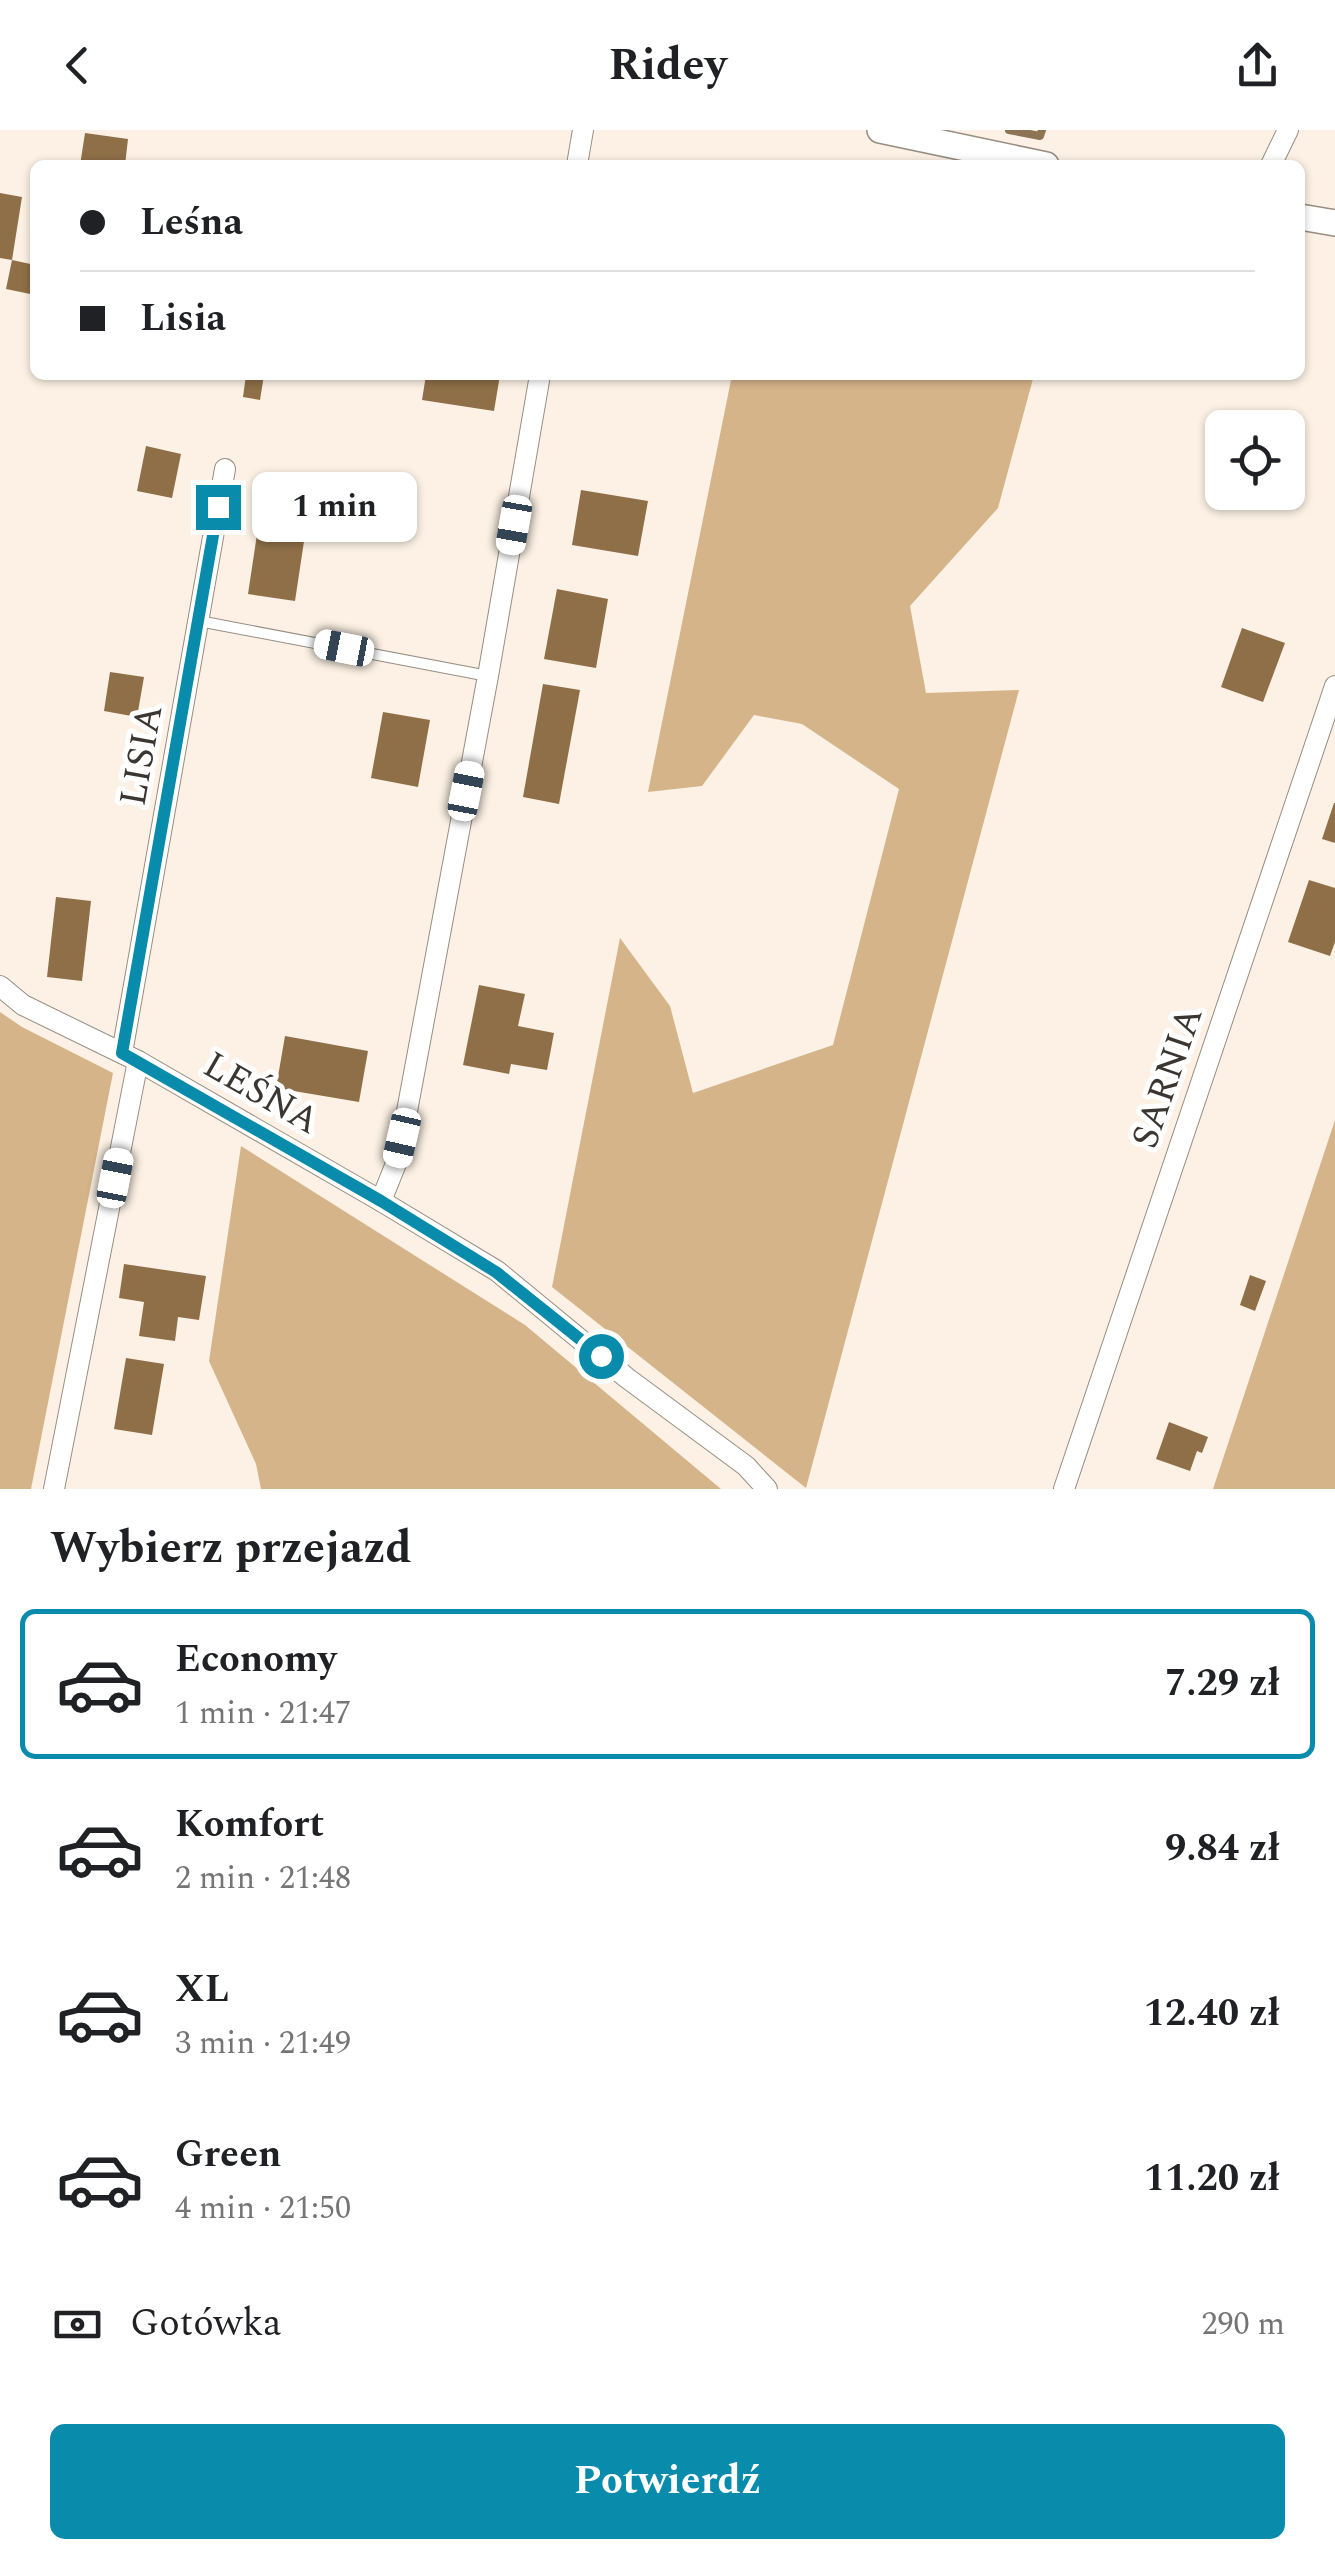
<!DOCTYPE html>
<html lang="pl">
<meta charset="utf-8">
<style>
:root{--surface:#fff;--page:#f2f2f2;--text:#202124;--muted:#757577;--line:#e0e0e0;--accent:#098bac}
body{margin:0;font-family:Spectral,serif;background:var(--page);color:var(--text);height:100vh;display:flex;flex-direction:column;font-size:38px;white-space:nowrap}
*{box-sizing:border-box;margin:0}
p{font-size:32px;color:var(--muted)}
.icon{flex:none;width:55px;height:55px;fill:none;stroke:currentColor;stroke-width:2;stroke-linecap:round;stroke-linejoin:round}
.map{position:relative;height:1359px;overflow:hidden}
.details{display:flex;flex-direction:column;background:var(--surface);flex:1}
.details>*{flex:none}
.guide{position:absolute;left:30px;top:30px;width:1275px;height:220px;border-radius:15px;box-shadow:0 2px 8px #0004;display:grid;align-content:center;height:220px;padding:0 50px;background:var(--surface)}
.fabs{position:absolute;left:1205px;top:280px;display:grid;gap:20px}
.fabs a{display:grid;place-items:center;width:100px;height:100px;border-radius:15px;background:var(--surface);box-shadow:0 2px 8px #0004;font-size:50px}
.end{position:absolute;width:45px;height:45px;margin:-22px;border:12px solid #098bac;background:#fff;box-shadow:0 0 0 5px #fff}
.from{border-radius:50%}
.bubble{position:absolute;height:70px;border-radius:15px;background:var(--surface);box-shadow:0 2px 8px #0004;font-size:32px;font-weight:700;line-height:70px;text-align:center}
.car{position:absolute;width:30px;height:60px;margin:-30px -15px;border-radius:12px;box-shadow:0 0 8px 2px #0007;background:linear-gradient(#fff 24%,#345 0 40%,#fff 0 76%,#345 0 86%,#fff 0)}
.guide b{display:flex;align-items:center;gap:35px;height:95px;font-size:38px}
.guide b+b{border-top:2px solid var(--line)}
.guide i{width:25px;height:25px;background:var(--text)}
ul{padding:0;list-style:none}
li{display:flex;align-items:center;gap:30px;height:150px;margin:0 20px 15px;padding:0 30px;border:5px solid transparent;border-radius:15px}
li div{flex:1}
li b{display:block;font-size:38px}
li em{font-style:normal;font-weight:700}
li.active{border-color:var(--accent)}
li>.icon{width:90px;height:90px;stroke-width:1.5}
h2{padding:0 50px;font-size:45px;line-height:120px}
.pay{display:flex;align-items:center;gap:25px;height:110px;padding:0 50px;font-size:38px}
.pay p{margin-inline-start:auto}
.primary-button{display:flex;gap:20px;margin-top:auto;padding:20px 50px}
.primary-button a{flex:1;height:115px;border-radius:15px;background:var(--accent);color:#fff;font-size:40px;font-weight:700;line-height:115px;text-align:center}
header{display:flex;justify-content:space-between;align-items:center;height:130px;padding:0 50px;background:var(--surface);font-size:45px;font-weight:700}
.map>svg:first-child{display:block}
.forest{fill:#d6b48a}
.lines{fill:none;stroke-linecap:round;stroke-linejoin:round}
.stream{stroke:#8c7455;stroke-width:8}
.building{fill:#8e6f47}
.service-casing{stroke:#978d81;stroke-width:12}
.minor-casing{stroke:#978d81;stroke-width:22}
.tertiary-casing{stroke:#978d81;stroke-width:28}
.service{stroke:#fff;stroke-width:10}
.minor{stroke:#fff;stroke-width:20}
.tertiary{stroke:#fff;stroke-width:25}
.route{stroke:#098bac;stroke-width:12}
.labels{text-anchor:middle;stroke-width:10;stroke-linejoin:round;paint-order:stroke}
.street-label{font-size:38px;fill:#3b3631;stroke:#fff}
</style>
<header><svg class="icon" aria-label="back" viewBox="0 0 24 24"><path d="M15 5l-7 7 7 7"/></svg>Ridey<svg class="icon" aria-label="share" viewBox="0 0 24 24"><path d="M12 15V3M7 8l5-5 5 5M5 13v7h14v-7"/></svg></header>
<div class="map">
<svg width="1335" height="1359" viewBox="0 0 1335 1359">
<rect width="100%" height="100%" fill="#fcf1e4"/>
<g class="forest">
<path d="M732,245H1034L998,378L910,476L926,563L1019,560L806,1358L552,1157L620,808L670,876L693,963L833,915L899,659L802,594L754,585L702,656L648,662Z"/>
<path d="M0,882L22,897L113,943L31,1359H0Z"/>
<path d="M1335,990V1359H1213Z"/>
<path d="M241,1016L525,1195L721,1359H261L256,1334L209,1231Z"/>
</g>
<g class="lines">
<path class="stream" d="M1009,0L1040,6L1042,0"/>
</g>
<g class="building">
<path d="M85,3L128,9L125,35H80Z"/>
<path d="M0,63L22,67L12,130L0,128Z"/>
<path d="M12,130L35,135V165L6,159Z"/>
<path d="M246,245H264L260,270L243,267Z"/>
<path d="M426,245H500L494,281L422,270Z"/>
<path d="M146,316L181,324L172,368L137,361Z"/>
<path d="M581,360L648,371L638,426L572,415Z"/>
<path d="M259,391L306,398L295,471L248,464Z"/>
<path d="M557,459L608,469L596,538L544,529Z"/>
<path d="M1242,498L1285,513L1263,572L1221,557Z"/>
<path d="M110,542L144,547L137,587L104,581Z"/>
<path d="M543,554L580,560L559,674L523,667Z"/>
<path d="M383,582L430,590L418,657L371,648Z"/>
<path d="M1334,673H1335V713L1322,709Z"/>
<path d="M1309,750L1335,758V812L1330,826L1288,812Z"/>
<path d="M56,767L91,771L82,851L47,847Z"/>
<path d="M479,855L525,864L518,896L554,903L547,940L511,934L509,944L463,935Z"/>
<path d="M285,906L368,921L359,972L276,958Z"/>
<path d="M124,1134L206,1146L199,1190L178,1187L175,1211L139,1206L144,1172L119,1168Z"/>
<path d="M1250,1145L1266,1151L1255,1181L1240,1175Z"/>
<path d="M126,1228L164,1234L152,1305L114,1299Z"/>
<path d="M1169,1292L1208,1307L1202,1323L1197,1321L1190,1341L1156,1329Z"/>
</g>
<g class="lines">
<defs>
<path id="service" d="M199,491L488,546"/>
<g id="minor">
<path d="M577,35L583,0"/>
<path d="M1271,35L1288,0"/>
<path d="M0,856L23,875L138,931L381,1071L497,1141L627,1248L746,1336L767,1359"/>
<path d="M122,923L225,339"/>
<path d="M381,1071L395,1036L402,1008L488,546L540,245"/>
<path d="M54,1359L138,931"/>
<path d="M1064,1359L1335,556"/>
</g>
<g id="tertiary">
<path d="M880,0L1046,35"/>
<path d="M1300,87L1335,93"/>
</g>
</defs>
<use href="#service" class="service-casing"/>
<use href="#minor" class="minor-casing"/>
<use href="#tertiary" class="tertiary-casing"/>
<use href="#service" class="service"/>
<use href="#minor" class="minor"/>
<use href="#tertiary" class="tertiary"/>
</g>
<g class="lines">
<path class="route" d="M218,377L122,923L381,1071L496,1142L601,1226"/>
</g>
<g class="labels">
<g class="street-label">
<text transform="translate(140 625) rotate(-80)" y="13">LISIA</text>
<text transform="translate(1166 947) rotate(-71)" y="13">SARNIA</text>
<text transform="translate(262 962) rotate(30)" y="13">LEŚNA</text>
</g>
</g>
</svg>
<div class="fabs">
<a><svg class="icon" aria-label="locate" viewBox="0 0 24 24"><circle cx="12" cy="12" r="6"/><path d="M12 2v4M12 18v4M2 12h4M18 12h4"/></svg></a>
</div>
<i class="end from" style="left:601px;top:1226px"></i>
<i class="end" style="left:218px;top:377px"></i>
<div class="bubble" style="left:252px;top:342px;width:165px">1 min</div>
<i class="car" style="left:514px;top:395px;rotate:190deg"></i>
<i class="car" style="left:344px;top:518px;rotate:281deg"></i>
<i class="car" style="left:466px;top:661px;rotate:11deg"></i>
<i class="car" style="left:402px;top:1008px;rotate:193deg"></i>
<i class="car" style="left:115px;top:1048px;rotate:11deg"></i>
<div class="guide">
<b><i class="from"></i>Leśna</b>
<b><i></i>Lisia</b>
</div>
</div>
<section class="details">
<h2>Wybierz przejazd</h2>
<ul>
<li class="active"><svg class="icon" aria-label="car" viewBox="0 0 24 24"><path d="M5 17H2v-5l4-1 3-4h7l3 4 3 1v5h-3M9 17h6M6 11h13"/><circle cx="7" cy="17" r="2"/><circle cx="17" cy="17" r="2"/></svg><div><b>Economy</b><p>1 min · 21:47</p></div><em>7.29 zł</em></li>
<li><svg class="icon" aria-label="car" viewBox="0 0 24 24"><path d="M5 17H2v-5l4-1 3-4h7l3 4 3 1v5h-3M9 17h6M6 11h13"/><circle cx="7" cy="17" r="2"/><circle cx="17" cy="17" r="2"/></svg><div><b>Komfort</b><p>2 min · 21:48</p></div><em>9.84 zł</em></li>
<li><svg class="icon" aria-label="car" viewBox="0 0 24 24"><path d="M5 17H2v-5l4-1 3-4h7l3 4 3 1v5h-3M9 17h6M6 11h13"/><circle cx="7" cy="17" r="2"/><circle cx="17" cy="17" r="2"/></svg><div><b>XL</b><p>3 min · 21:49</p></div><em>12.40 zł</em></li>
<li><svg class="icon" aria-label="car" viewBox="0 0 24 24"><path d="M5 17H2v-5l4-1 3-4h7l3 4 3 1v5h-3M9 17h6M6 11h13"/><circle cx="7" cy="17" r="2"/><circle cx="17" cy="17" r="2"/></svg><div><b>Green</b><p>4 min · 21:50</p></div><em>11.20 zł</em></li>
</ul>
<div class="pay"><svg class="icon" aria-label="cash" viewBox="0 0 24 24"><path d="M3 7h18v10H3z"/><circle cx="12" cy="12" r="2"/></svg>Gotówka<p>290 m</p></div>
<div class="primary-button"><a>Potwierdź</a></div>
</section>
